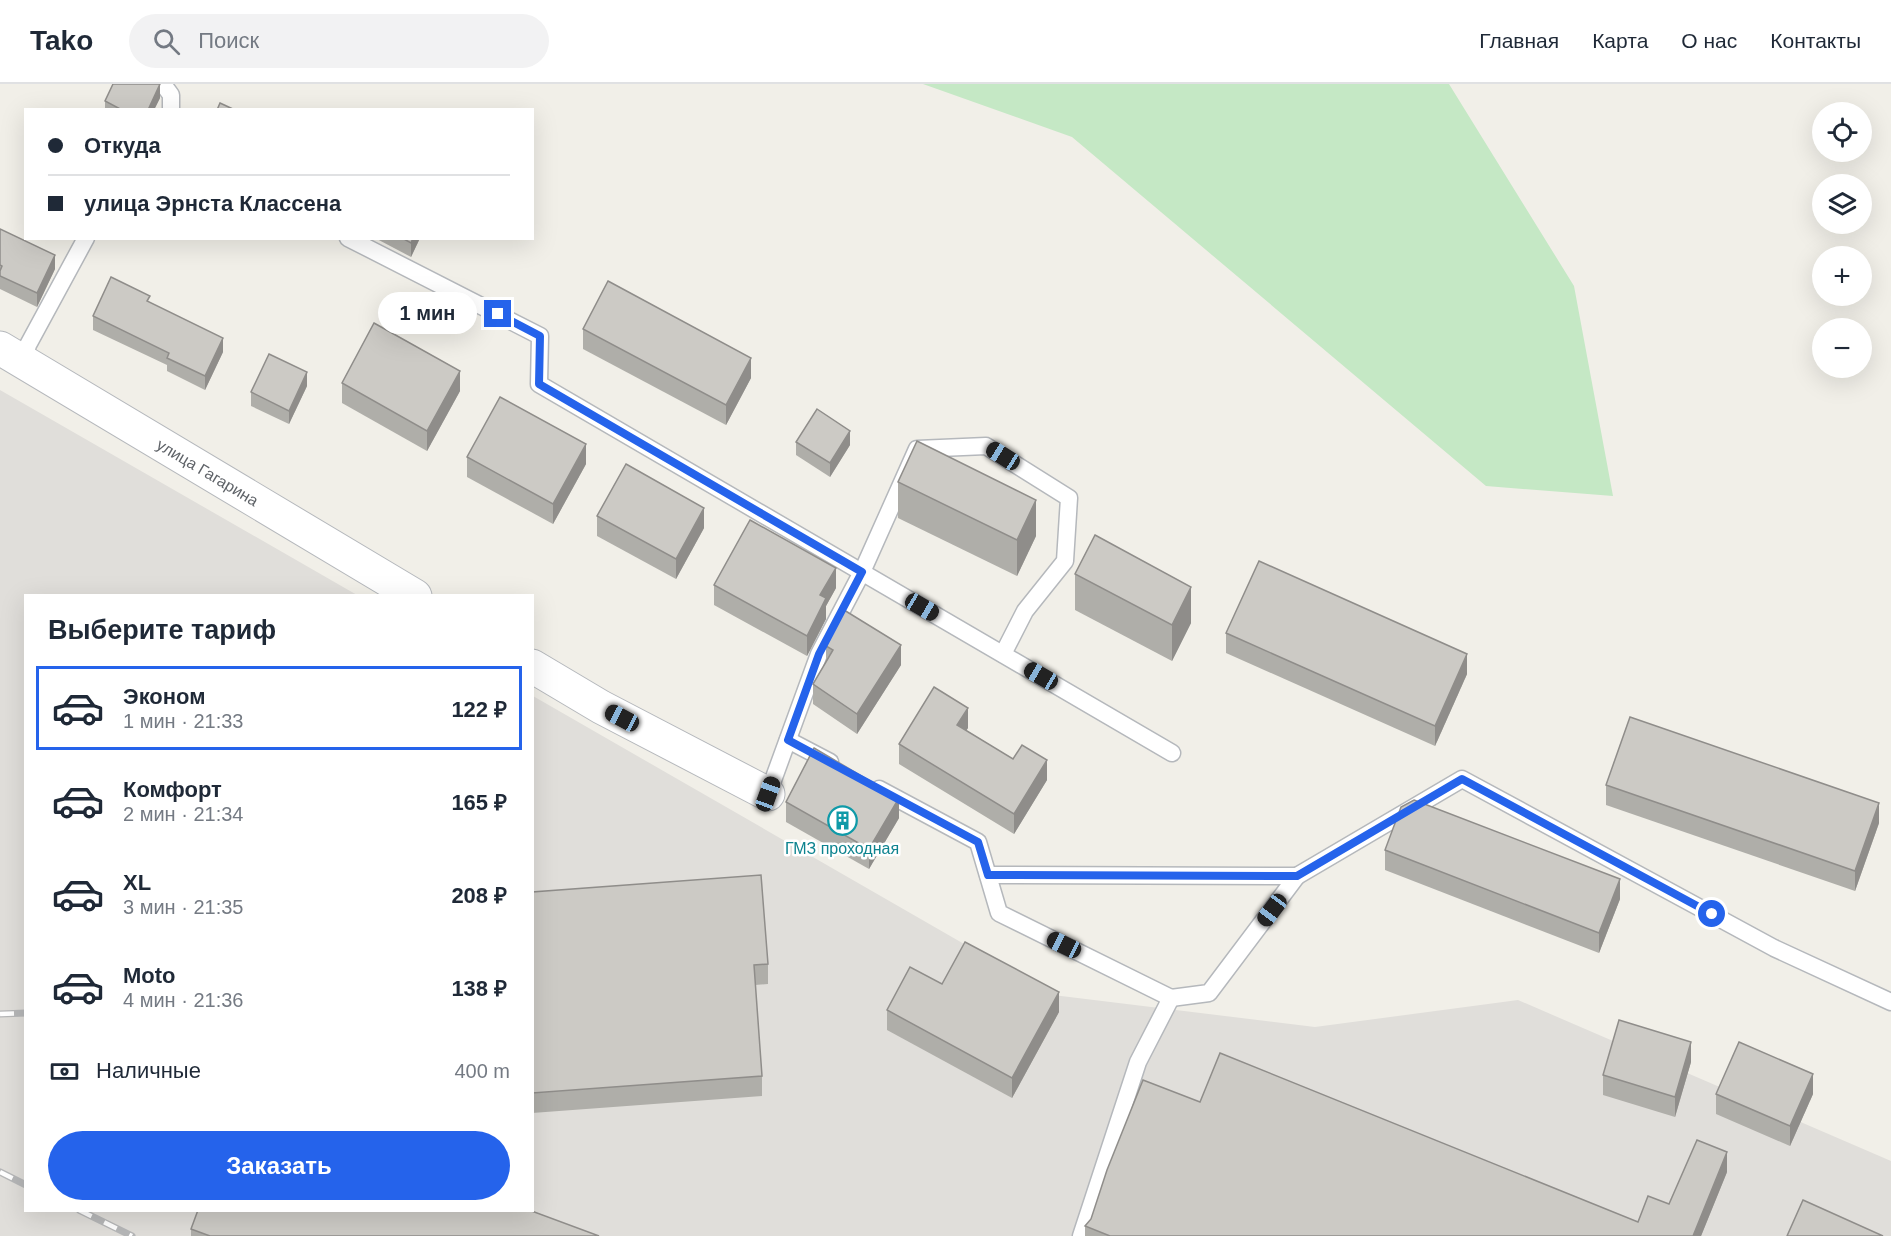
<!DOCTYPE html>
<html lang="ru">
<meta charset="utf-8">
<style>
:root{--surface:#fff;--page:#f2f2f3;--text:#1f2937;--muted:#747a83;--line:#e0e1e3;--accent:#2563eb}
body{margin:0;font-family:Arial,sans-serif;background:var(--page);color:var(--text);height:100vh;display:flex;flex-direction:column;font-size:22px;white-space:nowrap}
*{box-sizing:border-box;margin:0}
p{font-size:20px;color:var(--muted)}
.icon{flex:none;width:33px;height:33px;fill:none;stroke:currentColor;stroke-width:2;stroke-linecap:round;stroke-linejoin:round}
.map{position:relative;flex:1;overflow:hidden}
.details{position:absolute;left:24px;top:510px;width:510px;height:618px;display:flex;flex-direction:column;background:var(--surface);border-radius:0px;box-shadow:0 6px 24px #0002}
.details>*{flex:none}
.guide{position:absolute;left:24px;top:24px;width:510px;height:132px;border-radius:0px;box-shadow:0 6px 24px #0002;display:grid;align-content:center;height:132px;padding:0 24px;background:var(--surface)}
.tools{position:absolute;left:1812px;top:18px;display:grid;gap:12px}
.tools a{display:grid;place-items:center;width:60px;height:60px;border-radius:50%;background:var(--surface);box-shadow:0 6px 24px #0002;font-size:30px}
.end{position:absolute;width:27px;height:27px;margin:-14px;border:8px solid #2563eb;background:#fff;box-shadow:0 0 0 3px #fff}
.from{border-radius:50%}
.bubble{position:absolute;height:42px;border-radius:21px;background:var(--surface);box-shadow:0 6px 24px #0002;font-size:20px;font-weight:800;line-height:42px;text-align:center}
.car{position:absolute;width:18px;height:36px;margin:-18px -9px;border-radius:8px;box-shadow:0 0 4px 2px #0007;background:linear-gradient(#222 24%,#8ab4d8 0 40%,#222 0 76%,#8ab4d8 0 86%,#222 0)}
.guide b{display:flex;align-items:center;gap:21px;height:57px;font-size:22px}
.guide b+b{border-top:2px solid var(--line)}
.guide i{width:15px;height:15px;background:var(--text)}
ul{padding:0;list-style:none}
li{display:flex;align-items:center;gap:18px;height:84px;margin:0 12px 9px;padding:0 12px;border:3px solid transparent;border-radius:0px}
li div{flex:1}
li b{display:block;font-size:22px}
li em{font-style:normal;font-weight:800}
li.active{border-color:var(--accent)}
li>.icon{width:54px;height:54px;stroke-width:1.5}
h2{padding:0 24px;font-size:27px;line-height:72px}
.pay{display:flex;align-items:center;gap:15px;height:66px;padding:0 24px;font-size:22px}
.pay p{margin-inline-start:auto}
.primary-button{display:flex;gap:12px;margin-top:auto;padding:12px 24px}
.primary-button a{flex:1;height:69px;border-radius:36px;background:var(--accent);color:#fff;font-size:24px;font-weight:800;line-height:69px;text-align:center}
header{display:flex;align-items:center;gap:36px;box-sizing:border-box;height:84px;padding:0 30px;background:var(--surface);border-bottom:2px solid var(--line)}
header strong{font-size:28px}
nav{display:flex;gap:33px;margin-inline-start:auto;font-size:21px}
.search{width:420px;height:54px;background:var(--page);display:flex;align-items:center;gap:15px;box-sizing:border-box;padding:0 21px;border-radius:33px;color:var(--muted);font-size:22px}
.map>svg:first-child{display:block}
.industrial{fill:#e0deda}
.green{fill:#c5e8c5}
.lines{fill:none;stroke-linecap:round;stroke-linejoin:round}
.service-casing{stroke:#b5b8bc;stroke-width:19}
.tertiary-casing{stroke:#b5b8bc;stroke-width:35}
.service{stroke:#fff;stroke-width:16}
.tertiary{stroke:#fff;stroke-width:33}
.rail-casing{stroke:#b6b7b8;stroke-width:7}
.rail{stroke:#fff;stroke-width:4.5;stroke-dasharray:14;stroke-linecap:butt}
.wall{fill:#afaea9}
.shaded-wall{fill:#8f8d8a}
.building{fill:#cccac5;stroke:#8f8d8a;stroke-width:1.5}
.route{stroke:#2563eb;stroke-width:8}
.labels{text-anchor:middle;stroke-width:5;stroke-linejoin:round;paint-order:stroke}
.street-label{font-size:16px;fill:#5f6368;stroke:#fff}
.culture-label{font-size:16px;fill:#0d838f;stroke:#fff}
</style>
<header>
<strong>Tako</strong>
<div class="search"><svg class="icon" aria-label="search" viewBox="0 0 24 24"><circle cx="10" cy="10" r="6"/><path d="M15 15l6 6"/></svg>Поиск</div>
<nav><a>Главная</a><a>Карта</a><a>О нас</a><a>Контакты</a></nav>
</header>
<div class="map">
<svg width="1891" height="1152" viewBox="0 0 1891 1152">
<rect width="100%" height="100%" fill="#f1efe8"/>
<path class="industrial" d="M0,306L357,511L26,512V1126H532L533,612L1053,911L1315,943L1518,916L1891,1077V1152H0Z"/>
<path class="green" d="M923,0H1449L1574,202L1613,412L1486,402L1072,53Z"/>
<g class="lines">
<defs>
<g id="service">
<path d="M163,0L171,11V26"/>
<path d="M348,154L540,252L539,300L1172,669"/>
<path d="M23,277L28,261L86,154"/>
<path d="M788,656L830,678"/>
<path d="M879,705L978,758L999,829L1171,914L1138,978L1081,1152"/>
<path d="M768,710L819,570L862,488L917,365L986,362L1069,414L1065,477L1025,527L1003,570"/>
<path d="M988,791L1297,792L1209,909L1171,914"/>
<path d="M1297,792L1462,695L1774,864L1891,918"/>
</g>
<g id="tertiary">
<path id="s1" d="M0,264L415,512"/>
<path d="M532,582L601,623L768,710"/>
</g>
</defs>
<use href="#service" class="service-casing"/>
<use href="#tertiary" class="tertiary-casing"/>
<use href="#service" class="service"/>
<use href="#tertiary" class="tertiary"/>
<defs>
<g id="rail">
<path d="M0,930L26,929"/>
<path d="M0,1088L26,1101"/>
<path d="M79,1126L132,1152"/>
</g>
</defs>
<use href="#rail" class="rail-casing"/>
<use href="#rail" class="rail"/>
</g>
<g class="wall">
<path d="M160,14L154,26H105V17Z"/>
<path d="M0,145L55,185L37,223L0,205Z"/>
<path d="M375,154H420L411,173Z"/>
<path d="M150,219L223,268L205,306L167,287V281L93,246V232Z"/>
<path d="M583,245L751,294L726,341L583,265Z"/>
<path d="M342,299L460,307L427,367L342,319Z"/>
<path d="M307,302L289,340L251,322V308Z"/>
<path d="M796,358L850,361L830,393L796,371Z"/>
<path d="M467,373L586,380L553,440L467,393Z"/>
<path d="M898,398L1036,452L1017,492L898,434Z"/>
<path d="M597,432L704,444L676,495L597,452Z"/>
<path d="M1075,490L1191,539L1172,577L1075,526Z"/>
<path d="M714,501L836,504L826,522V535L807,572L714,521Z"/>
<path d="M1226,549L1467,590L1435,662L1226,569Z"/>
<path d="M826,562L901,581L857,650L813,620V600L826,578Z"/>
<path d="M968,644L966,646L1047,696L1014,750L899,680V660Z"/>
<path d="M1606,701L1879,739L1855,807L1606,721Z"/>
<path d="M786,718L899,734L869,785L786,738Z"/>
<path d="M1385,766L1620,815L1599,869L1385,786Z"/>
<path d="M532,808L768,880V900L755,901L762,992V1012L532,1029Z"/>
<path d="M942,900L1059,928L1012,1014L887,946V926Z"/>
<path d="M1691,978L1675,1033L1603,1011V991Z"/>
<path d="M1716,1010H1813L1790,1062L1716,1030Z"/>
<path d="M1200,1018L1638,1138L1727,1088L1701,1152H1085V1142Z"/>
<path d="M191,1145L599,1152H191Z"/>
</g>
<g class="shaded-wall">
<path d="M160,0V14L154,26H148Z"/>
<path d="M413,154H420L411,173V159Z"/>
<path d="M55,171V185L37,223V209Z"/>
<path d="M223,254V268L205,306V292Z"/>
<path d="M751,274V294L726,341V321Z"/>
<path d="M460,287V307L427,367V347Z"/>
<path d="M307,288V302L289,340V327Z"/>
<path d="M850,347V361L830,393V379Z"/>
<path d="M586,360V380L553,440V420Z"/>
<path d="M1036,416V452L1017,492V456Z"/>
<path d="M704,424V444L676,495V475Z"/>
<path d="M836,484V504L826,522V535L807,572V552L820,511Z"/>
<path d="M1191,503V539L1172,577V541Z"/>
<path d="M901,561V581L857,650V630Z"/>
<path d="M1467,570V590L1435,662V642Z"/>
<path d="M968,624V644L957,661V641Z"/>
<path d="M1047,676V696L1014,750V730Z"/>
<path d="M899,714V734L869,785V765Z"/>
<path d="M1879,719V739L1855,807V787Z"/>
<path d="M1620,795V815L1599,869V849Z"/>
<path d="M1059,908V928L1012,1014V994Z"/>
<path d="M1691,958V978L1675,1033V1013Z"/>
<path d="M1813,990V1010L1790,1062V1042Z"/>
<path d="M1727,1068V1088L1701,1152H1693Z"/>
</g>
<g class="building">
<path d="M113,0H160L148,26H122L105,17Z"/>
<path d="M220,19L235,26H217Z"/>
<path d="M0,145L55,171L37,209L0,192V187L2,182L0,181Z"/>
<path d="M402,154H413L411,159Z"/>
<path d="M111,193L150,212L147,217L223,254L205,292L167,274L169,269L93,232Z"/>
<path d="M608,197L751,274L726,321L583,245Z"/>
<path d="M374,239L460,287L427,347L342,299Z"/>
<path d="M269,270L307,288L289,327L251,308Z"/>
<path d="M500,313L586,360L553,420L467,373Z"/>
<path d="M817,325L850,347L830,379L796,358Z"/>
<path d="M917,357L1036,416L1017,456L898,398Z"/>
<path d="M626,380L704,424L676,475L597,432Z"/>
<path d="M750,436L836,484L820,511L826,514L807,552L714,501Z"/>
<path d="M1095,451L1191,503L1172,541L1075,490Z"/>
<path d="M1259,477L1467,570L1435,642L1226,549Z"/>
<path d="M844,526L901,561L857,630L813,600L833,566L826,562Z"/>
<path d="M934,603L968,624L957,641L1013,675L1022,661L1047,676L1014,730L899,660Z"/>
<path d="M1630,633L1879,719L1855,787L1606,701Z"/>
<path d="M814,664L899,714L869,765L786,718Z"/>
<path d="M1414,716L1620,795L1599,849L1385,766L1401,723Z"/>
<path d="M761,791L768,880L754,881L762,992L532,1009V808Z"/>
<path d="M965,858L1059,908L1012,994L887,926L910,883L942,900Z"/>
<path d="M1619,936L1691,958L1675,1013L1603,991Z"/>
<path d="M1739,958L1813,990L1790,1042L1716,1010Z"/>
<path d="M1220,969L1638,1138L1648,1112L1669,1120L1697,1056L1727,1068L1693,1152H1110L1085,1142L1091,1135L1107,1086L1143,996L1200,1018Z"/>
<path d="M1803,1116L1883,1152H1787Z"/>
<path d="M198,1126H529L599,1152H210L191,1145Z"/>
</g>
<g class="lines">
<path class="route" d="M498,230L540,252L539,300L862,488L819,570L788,656L978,758L988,791L1297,792L1462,695L1712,830"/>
</g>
<defs>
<symbol id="building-ring" viewBox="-11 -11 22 22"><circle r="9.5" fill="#fff" stroke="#0f9aa8" stroke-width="1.5"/><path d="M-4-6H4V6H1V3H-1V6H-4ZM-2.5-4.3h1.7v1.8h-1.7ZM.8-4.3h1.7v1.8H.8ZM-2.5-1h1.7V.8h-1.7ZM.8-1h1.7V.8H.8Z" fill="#0f9aa8"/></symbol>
</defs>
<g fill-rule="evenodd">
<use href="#building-ring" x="826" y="720" width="33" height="33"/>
</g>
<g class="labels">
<g class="street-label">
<text dy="6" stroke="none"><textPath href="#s1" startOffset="242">улица Гагарина</textPath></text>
</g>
<g class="culture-label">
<text x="842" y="770">ГМЗ проходная</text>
</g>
</g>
</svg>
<div class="tools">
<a><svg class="icon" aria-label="locate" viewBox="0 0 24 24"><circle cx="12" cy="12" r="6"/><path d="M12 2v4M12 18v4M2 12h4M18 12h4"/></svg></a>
<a><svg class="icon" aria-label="layers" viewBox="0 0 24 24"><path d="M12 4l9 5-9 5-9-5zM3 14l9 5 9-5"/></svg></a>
<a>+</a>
<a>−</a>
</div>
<i class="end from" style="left:1712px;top:830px"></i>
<i class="end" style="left:498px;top:230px"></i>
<div class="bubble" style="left:378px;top:208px;width:99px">1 мин</div>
<i class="car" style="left:1003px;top:372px;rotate:302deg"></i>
<i class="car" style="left:922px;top:523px;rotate:120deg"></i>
<i class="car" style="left:1041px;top:592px;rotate:300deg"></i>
<i class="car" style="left:622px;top:634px;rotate:298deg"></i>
<i class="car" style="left:768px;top:710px;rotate:20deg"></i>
<i class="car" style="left:1272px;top:826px;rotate:217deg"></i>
<i class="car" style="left:1064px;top:861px;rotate:296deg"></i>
<div class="guide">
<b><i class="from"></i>Откуда</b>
<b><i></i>улица Эрнста Классена</b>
</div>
<section class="details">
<h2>Выберите тариф</h2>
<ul>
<li class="active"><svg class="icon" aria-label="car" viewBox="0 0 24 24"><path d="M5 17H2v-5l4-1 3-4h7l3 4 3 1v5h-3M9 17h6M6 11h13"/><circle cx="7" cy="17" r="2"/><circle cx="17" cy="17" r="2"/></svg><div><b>Эконом</b><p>1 мин · 21:33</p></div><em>122 ₽</em></li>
<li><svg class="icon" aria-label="car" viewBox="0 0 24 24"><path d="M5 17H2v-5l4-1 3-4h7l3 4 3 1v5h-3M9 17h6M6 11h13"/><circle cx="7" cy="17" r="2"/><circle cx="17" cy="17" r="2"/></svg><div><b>Комфорт</b><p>2 мин · 21:34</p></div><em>165 ₽</em></li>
<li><svg class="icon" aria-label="car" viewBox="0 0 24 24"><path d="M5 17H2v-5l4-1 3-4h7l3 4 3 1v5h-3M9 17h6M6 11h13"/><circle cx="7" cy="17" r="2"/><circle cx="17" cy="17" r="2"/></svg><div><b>XL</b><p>3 мин · 21:35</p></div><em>208 ₽</em></li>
<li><svg class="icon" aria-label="car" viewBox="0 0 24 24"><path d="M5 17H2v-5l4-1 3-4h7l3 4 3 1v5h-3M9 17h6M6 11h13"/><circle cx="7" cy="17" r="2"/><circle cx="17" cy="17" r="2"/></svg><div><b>Moto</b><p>4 мин · 21:36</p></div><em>138 ₽</em></li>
</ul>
<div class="pay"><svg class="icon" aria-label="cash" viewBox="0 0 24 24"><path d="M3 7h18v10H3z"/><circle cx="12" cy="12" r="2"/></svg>Наличные<p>400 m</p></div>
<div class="primary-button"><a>Заказать</a></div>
</section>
</div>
